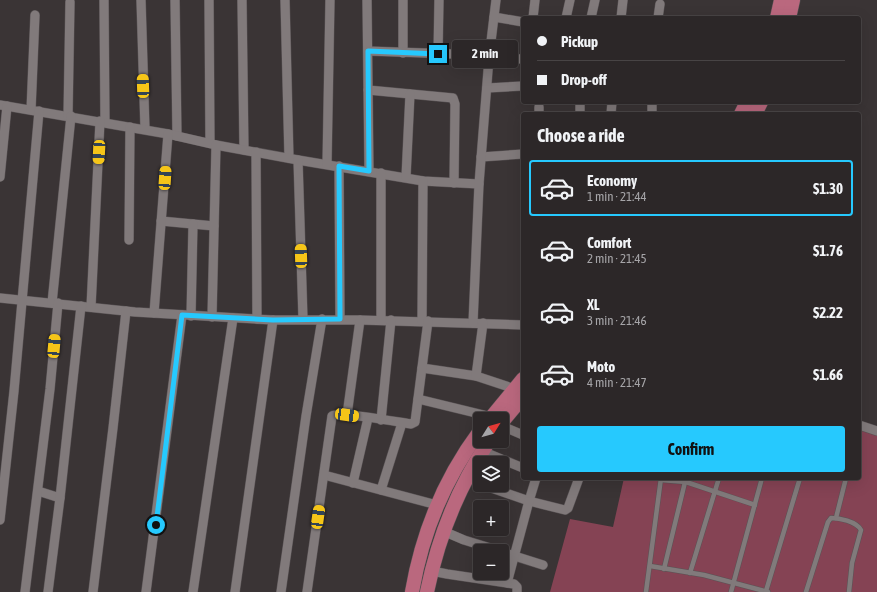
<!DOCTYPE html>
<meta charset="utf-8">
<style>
:root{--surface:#2c2728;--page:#383334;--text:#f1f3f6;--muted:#a6a5a8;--line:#484445;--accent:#26c9fe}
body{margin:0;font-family:"Asap Condensed",sans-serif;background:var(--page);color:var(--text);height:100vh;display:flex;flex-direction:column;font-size:15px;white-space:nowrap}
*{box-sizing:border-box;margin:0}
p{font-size:13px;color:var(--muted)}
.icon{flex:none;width:22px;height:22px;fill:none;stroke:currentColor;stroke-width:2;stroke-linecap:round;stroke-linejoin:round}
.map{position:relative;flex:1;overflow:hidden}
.details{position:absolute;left:521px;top:112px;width:340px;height:368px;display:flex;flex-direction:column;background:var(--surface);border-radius:4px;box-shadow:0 4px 16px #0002,0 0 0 1px var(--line)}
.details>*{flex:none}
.guide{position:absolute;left:521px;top:16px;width:340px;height:88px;border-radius:4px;box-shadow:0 4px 16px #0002,0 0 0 1px var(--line);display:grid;align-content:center;height:88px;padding:0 16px;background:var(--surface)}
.needle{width:26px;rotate:53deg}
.fabs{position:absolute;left:473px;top:412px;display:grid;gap:8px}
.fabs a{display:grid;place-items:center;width:36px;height:36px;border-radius:4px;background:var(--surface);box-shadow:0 4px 16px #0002,0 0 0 1px var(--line);font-size:20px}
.end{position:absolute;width:18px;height:18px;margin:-9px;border:5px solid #26c9fe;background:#111;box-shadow:0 0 0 2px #111}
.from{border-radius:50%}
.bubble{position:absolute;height:28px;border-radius:4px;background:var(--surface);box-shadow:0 4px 16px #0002,0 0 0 1px var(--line);font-size:13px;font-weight:700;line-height:28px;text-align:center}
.car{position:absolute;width:12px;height:24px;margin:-12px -6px;border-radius:5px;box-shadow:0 0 3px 1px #0007;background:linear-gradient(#f5c518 24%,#345 0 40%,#f5c518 0 76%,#345 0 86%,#f5c518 0)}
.guide b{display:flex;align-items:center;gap:14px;height:38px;font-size:15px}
.guide b+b{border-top:1px solid var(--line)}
.guide i{width:10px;height:10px;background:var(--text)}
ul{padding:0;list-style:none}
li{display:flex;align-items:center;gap:12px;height:56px;margin:0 8px 6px;padding:0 8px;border:2px solid transparent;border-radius:4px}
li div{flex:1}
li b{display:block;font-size:15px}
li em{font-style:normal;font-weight:700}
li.current{border-color:var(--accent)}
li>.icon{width:36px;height:36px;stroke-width:1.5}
h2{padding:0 16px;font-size:18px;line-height:48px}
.action{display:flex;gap:8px;margin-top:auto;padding:8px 16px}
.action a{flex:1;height:46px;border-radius:4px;background:var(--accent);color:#111;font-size:16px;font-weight:700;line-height:46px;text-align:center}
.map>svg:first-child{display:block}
.green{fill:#854354}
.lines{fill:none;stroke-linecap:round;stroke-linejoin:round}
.service-casing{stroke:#595355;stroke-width:5.5}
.minor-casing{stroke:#595355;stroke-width:10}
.trunk-casing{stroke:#595355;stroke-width:15}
.service{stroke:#817a7b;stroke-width:4.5}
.minor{stroke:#817a7b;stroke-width:9}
.trunk{stroke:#ba687e;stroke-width:14}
.route{stroke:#26c9fe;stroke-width:5}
</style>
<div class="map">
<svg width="877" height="592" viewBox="0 0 877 592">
<rect width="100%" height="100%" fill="#3a3435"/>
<path class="green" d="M859,428L877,434V592H550L570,519L613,527L624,478H859Z"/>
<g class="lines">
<defs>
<g id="service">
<path d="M661,480L686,482L755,505"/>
<path d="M836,518L846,478"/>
<path d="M650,566L704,575L768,592"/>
<path d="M664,569L686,478"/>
<path d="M690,573L719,478"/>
<path d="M766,591L800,478"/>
<path d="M646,592L661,478"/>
<path d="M731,592L762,478"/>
<path d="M806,592L828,522L831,518C839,518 856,521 861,530L852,563L849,592"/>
</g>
<g id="minor">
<path d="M104,0L105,122"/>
<path d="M141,0L145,129"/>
<path d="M175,0L177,136"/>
<path d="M209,0L210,143"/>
<path d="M242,0L244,150"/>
<path d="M285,0L289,158"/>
<path d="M367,0L369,171"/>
<path d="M403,0V53"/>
<path d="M494,17L523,22"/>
<path d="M533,18L535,0"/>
<path d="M566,18L570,0"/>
<path d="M591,18L595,0"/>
<path d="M621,18L623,0"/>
<path d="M658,18L660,4"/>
<path d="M368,51L453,54"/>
<path d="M438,54L439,0"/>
<path d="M489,58L523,59"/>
<path d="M487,88L523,86"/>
<path d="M368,90L453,98L455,104L454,183"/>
<path d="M652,102V114"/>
<path d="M0,105L168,134L216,145L298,160L423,181L479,184"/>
<path d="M31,110L35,15"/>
<path d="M539,114V107"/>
<path d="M580,114V102"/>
<path d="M611,114L612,102"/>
<path d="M68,116L70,2"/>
<path d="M256,152L257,319"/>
<path d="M481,157L523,154"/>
<path d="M298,160L303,319"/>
<path d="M327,164L330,0"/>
<path d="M339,166L340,319"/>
<path d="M0,177L7,106"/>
<path d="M406,177L410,94"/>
<path d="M161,221L214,226"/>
<path d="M129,240L130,127"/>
<path d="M0,298L135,312L273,320H360L523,325"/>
<path d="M52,303L71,116"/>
<path d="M91,307L100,121"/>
<path d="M154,313L168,134"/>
<path d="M191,316L193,224"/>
<path d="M212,317L216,145"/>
<path d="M381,320V173"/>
<path d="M422,321L423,181"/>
<path d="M473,323L479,184L489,58L496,0"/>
<path d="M422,368L476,376L515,389"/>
<path d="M476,376L483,323"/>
<path d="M418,399L492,417"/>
<path d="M347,415L360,320"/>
<path d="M381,420L391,320"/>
<path d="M859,425L877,431"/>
<path d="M502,426L523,435"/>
<path d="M482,451L523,468"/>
<path d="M324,475L437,505"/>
<path d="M353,483L368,418"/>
<path d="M483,485L529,501L565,510L568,508L579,478"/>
<path d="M381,490L402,423"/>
<path d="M38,491L60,498"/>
<path d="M0,520L14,391L39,111"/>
<path d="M443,531L464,540L500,551"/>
<path d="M502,552L543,565"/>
<path d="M432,571L447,574L514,584L517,587V592"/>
<path d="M507,583L529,501L536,478"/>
<path d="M25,592L50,389L58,303"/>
<path d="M48,592L60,498L81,306"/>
<path d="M93,592L113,428L126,311"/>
<path d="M146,592L182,315"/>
<path d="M193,592L233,318"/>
<path d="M235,592L273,320"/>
<path d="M281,592L306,416L322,319"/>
<path d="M307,592L332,416C340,411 398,422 411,424L415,422L428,321"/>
</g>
<g id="trunk">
<path d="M777,18L781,0"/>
<path d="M789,18L793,0"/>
<path d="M741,114L747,102"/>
<path d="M755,114L761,102"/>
<path d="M490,419L523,379"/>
<path d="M502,422L523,397"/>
<path d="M412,592C422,534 445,478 480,431"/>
<path d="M427,592C438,538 458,487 489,441"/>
</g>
</defs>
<use href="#service" class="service-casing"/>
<use href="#minor" class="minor-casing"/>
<use href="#trunk" class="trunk-casing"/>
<use href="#service" class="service"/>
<use href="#minor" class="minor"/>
<use href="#trunk" class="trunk"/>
</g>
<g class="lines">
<path class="route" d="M156,525L182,315L273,320L340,319L339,166L369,171L368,51L438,54"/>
</g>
</svg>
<div class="fabs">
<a><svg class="needle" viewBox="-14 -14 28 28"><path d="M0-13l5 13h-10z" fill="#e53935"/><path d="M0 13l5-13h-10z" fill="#a6a5a8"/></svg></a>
<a><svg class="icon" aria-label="layers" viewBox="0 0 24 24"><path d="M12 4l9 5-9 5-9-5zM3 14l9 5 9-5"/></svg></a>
<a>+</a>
<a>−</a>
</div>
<i class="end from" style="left:156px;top:525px"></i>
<i class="end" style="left:438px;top:54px"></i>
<div class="bubble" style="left:452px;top:40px;width:66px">2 min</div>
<i class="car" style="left:143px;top:86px;rotate:358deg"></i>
<i class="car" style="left:99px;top:152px;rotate:183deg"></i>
<i class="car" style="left:165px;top:178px;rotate:4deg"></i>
<i class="car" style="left:301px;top:256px;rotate:358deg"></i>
<i class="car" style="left:54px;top:346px;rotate:5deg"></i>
<i class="car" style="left:347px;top:415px;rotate:98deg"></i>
<i class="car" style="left:318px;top:517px;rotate:8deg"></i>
<div class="guide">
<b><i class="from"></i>Pickup</b>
<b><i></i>Drop-off</b>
</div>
<section class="details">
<h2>Choose a ride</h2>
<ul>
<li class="current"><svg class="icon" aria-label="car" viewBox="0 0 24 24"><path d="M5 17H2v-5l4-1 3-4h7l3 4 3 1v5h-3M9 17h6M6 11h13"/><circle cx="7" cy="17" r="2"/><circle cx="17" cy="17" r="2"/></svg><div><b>Economy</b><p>1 min · 21:44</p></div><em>$1.30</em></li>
<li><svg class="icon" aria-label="car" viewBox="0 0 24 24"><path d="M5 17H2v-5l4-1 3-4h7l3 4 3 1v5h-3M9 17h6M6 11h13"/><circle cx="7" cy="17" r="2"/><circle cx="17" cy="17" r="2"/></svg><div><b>Comfort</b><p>2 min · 21:45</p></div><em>$1.76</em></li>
<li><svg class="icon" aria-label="car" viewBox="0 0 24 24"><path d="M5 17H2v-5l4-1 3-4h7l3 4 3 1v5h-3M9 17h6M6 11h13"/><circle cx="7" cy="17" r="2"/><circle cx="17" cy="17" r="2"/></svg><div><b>XL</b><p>3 min · 21:46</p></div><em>$2.22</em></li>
<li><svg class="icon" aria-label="car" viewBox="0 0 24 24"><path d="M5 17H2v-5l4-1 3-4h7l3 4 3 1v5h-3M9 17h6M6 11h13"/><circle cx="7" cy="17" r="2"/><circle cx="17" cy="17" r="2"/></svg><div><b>Moto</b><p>4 min · 21:47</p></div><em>$1.66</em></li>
</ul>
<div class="action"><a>Confirm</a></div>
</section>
</div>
